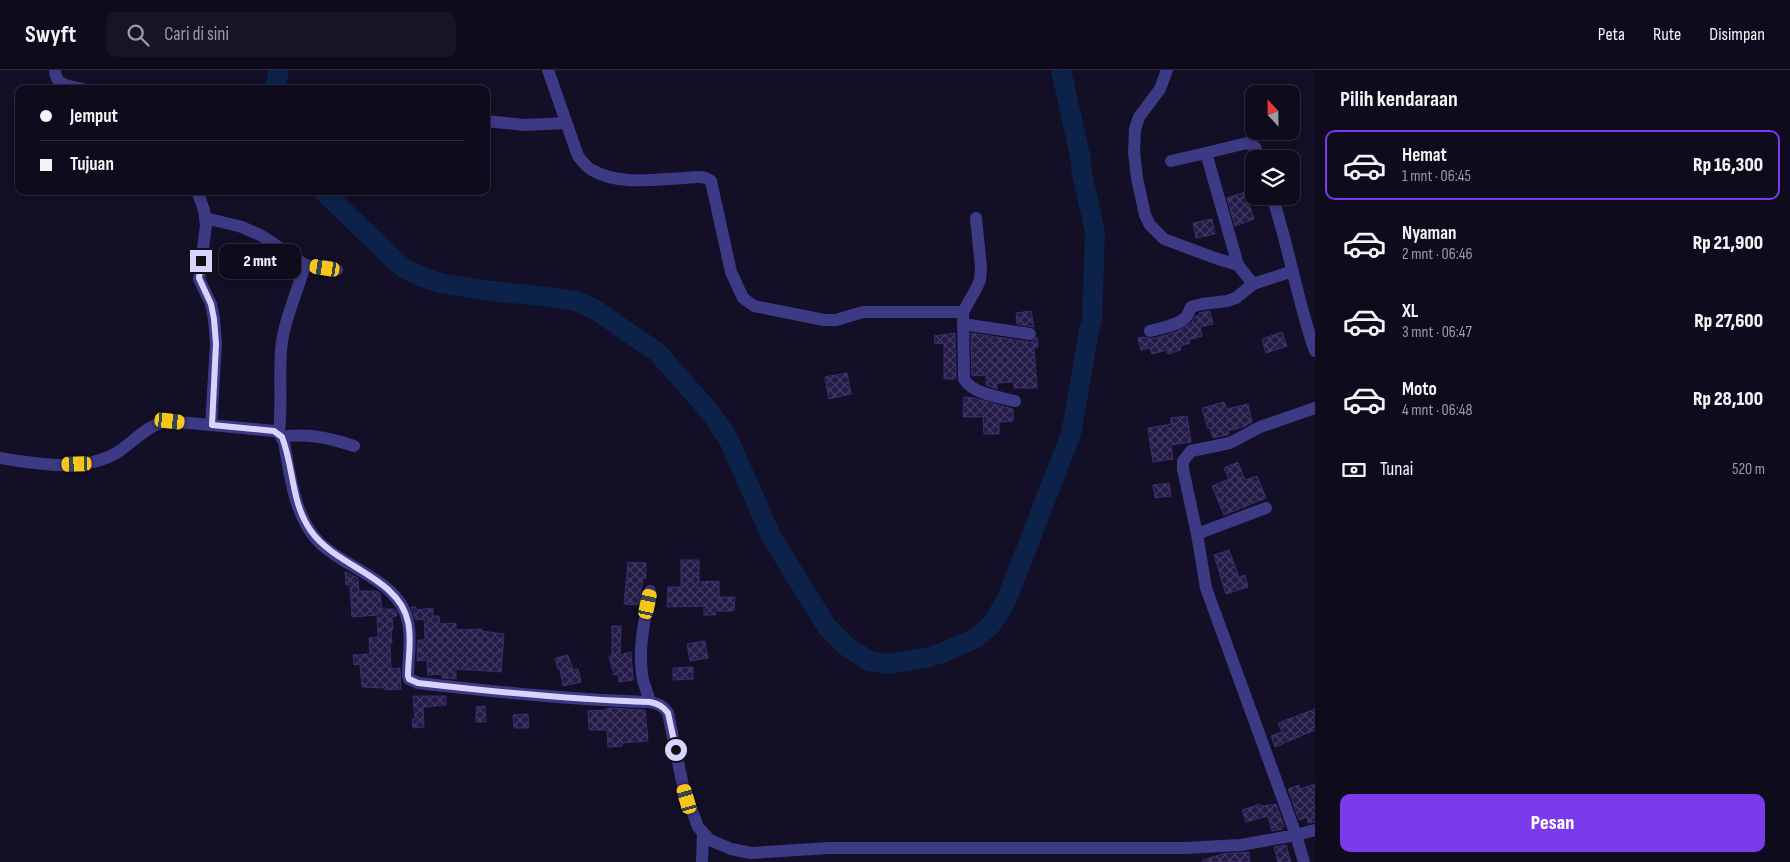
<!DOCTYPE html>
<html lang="id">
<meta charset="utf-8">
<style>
:root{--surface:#0e0b1c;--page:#171425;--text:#f1f3f6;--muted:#9b9ba3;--line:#2e2b3b;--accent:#7c3aed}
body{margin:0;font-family:"Sofia Sans Condensed",sans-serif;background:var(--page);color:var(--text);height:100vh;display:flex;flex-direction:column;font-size:19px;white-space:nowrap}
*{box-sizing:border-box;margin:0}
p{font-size:16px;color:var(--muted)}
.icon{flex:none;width:28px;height:28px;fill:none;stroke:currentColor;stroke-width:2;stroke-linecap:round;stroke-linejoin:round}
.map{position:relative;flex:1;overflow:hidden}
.panel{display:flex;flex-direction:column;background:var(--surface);width:475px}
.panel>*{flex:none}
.hud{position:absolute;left:15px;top:15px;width:475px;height:110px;border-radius:10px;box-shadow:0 2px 8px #0003,0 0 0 1px var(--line);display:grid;align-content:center;height:110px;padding:0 25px;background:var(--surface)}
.needle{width:32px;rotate:338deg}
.fabs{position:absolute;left:1245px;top:15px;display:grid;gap:10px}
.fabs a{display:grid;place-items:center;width:55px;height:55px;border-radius:10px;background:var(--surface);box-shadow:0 2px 8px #0003,0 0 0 1px var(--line);font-size:25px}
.end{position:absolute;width:22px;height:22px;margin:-11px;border:6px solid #d9d4ff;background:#111;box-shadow:0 0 0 2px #111}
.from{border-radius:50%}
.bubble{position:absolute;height:35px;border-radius:10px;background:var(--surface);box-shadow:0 2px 8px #0003,0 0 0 1px var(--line);font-size:16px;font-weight:800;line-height:35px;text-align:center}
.car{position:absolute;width:15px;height:30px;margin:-15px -8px;border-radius:6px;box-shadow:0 0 4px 1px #0007;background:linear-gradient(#f5c518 24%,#345 0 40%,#f5c518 0 76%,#345 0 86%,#f5c518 0)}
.hud b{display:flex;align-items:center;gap:18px;height:48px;font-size:19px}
.hud b+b{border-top:1px solid var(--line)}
.hud i{width:12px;height:12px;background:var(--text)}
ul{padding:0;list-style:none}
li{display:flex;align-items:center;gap:15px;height:70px;margin:0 10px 8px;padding:0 15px;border:2px solid transparent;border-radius:10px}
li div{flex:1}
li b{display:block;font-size:19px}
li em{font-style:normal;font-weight:800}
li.selected{border-color:var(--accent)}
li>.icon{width:45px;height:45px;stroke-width:1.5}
h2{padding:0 25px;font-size:22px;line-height:60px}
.pay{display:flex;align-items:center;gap:12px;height:55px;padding:0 25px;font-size:19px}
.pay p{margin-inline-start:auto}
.action{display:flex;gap:10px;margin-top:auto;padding:10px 25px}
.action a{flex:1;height:58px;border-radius:10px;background:var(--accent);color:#fff;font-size:20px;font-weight:800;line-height:58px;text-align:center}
header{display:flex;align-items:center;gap:30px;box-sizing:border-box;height:70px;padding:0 25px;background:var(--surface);border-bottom:1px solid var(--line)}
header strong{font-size:24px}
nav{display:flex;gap:28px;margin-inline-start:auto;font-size:18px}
.search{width:350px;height:45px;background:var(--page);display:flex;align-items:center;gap:12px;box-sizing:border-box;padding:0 18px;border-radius:10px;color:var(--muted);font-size:19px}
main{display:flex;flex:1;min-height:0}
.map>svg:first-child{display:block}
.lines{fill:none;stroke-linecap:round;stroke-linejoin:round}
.river{stroke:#0c2248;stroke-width:20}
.building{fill:url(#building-cross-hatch);stroke:#3b2d73}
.minor{stroke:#3d3a85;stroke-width:12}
.route{stroke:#d9d4ff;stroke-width:6}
</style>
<header>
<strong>Swyft</strong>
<div class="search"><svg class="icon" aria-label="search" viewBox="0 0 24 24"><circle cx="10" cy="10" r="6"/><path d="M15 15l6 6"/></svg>Cari di sini</div>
<nav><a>Peta</a><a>Rute</a><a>Disimpan</a></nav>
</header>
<main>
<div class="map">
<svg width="1315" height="792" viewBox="0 0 1315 792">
<defs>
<pattern id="building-cross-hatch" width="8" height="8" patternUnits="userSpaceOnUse" patternTransform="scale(1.25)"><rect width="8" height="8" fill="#241b47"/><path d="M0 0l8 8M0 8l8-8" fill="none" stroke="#433b63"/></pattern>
</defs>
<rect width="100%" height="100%" fill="#130f26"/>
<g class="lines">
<g class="river">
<path d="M275,19L279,0"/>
<path d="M323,121L392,188L405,199L422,207L440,213L482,220L540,226L576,231L594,239L657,282L710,342L728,368L771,466L827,557L846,576L869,591L886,594L926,588L942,583L976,568L991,555L1006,531L1071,364L1089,261L1092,251L1095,162L1081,99V90L1061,0"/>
</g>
</g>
<g class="building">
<path d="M1245,122L1254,149L1235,156L1227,128Z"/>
<path d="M1212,149L1215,164L1196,168L1193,153Z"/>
<path d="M1031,241L1034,257L1017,254L1016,243Z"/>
<path d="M1210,241L1213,254L1200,257L1202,266L1189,270L1190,273L1180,276L1181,280L1168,284L1167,280L1152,284L1150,278L1141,280L1138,268L1144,267L1152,269L1176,262L1190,254L1196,246L1200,245L1199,243Z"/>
<path d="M1282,262L1287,276L1266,283L1262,269Z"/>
<path d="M955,263L956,309H944V273L935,274L934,266Z"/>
<path d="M971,263L1029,272L1033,271L1037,267L1038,277H1034L1037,318H1014V312L997,313V319L986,315V305L972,306Z"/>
<path d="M847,303L851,324L829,329L825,307Z"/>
<path d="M964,327L974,328L1013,339V351L999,352V364H984L983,347H963Z"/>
<path d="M1224,332L1227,339L1248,334L1252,352L1243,357L1228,361L1229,364L1227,365L1213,368L1210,358L1208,359L1202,338Z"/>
<path d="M1187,346L1191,372L1171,375L1173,389L1153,392L1148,358L1171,354V348Z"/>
<path d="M1238,392L1245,410L1257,406L1266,428L1224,445L1212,416L1229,409L1224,398Z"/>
<path d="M1169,413L1171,426L1155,428L1153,415Z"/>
<path d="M1229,480L1239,507L1245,505L1248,517L1226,524L1214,485Z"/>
<path d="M681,490H699V512L719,511V527H735L734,541H716V545H704V536L667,537L668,517H681Z"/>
<path d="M628,492L646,493V509L643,508L639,535L624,534Z"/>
<path d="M345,502L358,508L359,521H377L380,523L382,539H394L396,541L397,546L392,547L393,560H391L392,573H390L391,599L400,598L401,619L385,620V618L362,617L360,594L354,595L353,585L370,584L369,568L378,567L377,545L352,547L350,515H346Z"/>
<path d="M411,537H416V540L433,538V546H439L440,554L456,553V560L482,559V561L504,564L501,602L458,599H456V609L442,608V604L428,605L427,590L417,591L418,570H425L424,549L416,550Z"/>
<path d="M612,556H621L620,585L631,582L633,610L619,612L618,604L614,605L609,586H612Z"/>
<path d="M705,571L708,588L690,591L687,574Z"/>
<path d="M568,585L573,600L578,599L581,612L563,616L560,599H558L555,588Z"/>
<path d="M693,597V609L673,610V598Z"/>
<path d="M413,626H446V635L423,637L424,657L413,658L412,649H415Z"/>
<path d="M485,636L486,652H476V637Z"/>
<path d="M607,638L645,640L648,671L622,673V676L608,677L607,660H589L588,641L607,640Z"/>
<path d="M1315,639V660L1275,677L1271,666L1282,662L1278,653Z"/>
<path d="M528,644L529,658H514L513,645Z"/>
<path d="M1315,714V752L1308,753L1307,747L1299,750L1288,719L1299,715L1300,719Z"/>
<path d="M1260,734L1261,736L1276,734L1284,756L1281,757L1282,759L1272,761L1268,746L1246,752L1242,740Z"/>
<path d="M1286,775L1291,792H1278L1274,777Z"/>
<path d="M1249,782L1250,792H1203V790L1222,784Z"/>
</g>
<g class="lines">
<g class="minor">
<path d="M55,0C55,16 70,16 83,19"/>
<path d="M548,0L578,86C583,92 586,97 592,100C619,116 656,109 685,108C694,107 704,105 711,111L731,202L743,228L754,236L824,250H836L863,242H963"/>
<path d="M1167,0L1160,19L1139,47L1135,59L1134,82L1137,108L1145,145L1150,155L1164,169L1215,188L1238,195L1253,214"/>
<path d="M486,51L524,55L566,53"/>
<path d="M1206,83L1247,73L1255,77L1259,89"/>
<path d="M1171,91L1206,83L1238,195"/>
<path d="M197,121L204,140L206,155L199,209L211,234L214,249L216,274L211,355"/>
<path d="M1272,126C1289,177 1297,230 1315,281"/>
<path d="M205,148L242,157L262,166L305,195"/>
<path d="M976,148L981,197L980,210L976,219L963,242L964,309C973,324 999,327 1015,331"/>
<path d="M963,254L1030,264"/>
<path d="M1150,261C1160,258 1177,256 1185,248C1188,246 1189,241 1191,237L1202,234L1227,231L1236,228L1253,214L1293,201"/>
<path d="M279,363C282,336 279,308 281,281C283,252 297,223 305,195L337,200"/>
<path d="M282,367C307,363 330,368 354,376"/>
<path d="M0,388C38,394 83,403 118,382C133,372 149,354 167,351L274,361L279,363L284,372C290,404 294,447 319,472C345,499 400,510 408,552C412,568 408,589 408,606L409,609L418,613C495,622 572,630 650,632C658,634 663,635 668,643L683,716L698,757L710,770L731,779L751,783L829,778H1184L1241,775L1296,765L1206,518L1197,464L1183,399V391L1191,381L1230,373L1260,357L1315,338"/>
<path d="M1197,464L1266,438"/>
<path d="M650,632C648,625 645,617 643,610C637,581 645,549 650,521"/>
<path d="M702,792L703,764"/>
<path d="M1304,792L1296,765L1315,760"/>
</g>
</g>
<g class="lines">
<path class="route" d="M201,191L199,208L211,234L214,249L216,274L212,355L274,361L282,367C294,398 291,433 311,461C336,497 399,507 408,552C412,569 408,589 408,606L409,609L418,613C495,622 572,630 650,632C658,634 663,636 668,643L676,680"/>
</g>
</svg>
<div class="fabs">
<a><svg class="needle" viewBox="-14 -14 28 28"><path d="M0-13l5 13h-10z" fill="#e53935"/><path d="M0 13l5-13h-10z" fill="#9b9ba3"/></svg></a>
<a><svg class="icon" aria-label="layers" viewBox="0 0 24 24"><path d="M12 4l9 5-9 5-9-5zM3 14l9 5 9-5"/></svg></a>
</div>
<i class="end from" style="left:676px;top:680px"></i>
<i class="end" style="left:201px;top:191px"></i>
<div class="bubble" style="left:219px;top:174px;width:82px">2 mnt</div>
<i class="car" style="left:325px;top:198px;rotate:279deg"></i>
<i class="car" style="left:170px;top:351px;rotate:96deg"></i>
<i class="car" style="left:77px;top:394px;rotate:268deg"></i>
<i class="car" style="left:648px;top:534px;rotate:12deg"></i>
<i class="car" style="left:687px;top:729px;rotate:344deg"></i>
<div class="hud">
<b><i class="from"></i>Jemput</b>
<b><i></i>Tujuan</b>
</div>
</div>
<section class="panel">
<h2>Pilih kendaraan</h2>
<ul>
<li class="selected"><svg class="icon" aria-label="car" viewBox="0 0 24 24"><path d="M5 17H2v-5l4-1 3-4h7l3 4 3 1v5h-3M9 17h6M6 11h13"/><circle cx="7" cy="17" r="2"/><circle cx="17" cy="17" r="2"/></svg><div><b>Hemat</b><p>1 mnt · 06:45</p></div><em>Rp 16,300</em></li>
<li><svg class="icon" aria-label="car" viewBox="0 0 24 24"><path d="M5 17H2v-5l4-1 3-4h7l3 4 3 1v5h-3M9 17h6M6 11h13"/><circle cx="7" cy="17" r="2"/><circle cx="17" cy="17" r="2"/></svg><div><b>Nyaman</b><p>2 mnt · 06:46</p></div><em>Rp 21,900</em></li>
<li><svg class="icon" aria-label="car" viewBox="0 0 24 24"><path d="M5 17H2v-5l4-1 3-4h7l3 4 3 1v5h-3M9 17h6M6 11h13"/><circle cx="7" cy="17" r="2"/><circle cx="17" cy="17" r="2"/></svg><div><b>XL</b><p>3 mnt · 06:47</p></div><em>Rp 27,600</em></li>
<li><svg class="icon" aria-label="car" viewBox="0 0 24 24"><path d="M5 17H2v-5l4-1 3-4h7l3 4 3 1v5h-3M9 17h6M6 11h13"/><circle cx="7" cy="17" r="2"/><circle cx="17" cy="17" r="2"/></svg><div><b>Moto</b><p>4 mnt · 06:48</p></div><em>Rp 28,100</em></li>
</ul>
<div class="pay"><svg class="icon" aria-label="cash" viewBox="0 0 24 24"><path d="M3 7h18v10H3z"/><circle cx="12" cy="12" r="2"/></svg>Tunai<p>520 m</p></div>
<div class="action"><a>Pesan</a></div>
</section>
</main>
